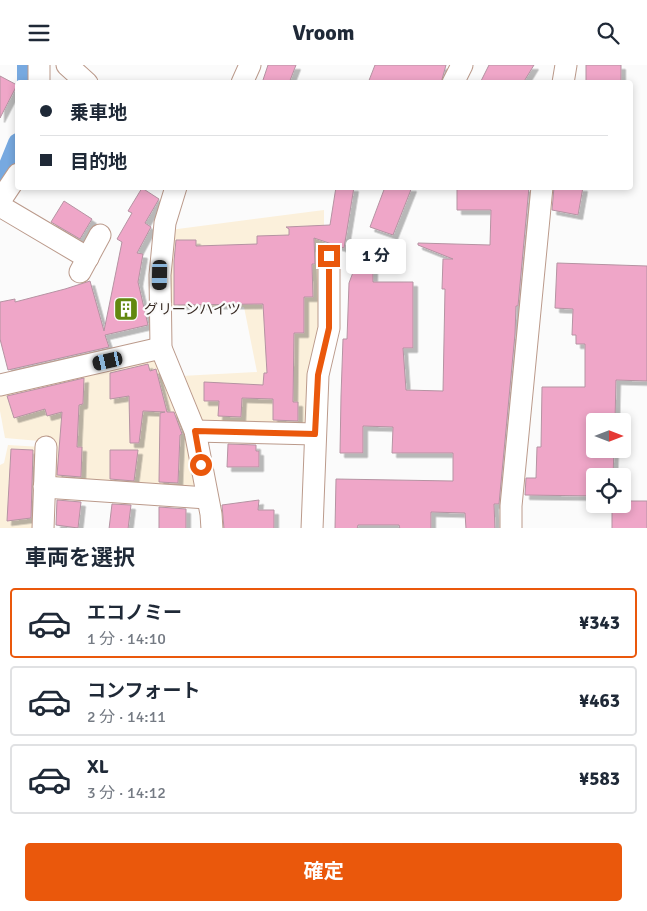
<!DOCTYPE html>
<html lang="ja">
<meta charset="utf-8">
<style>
:root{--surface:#fff;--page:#f6f6f7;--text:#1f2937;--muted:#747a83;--line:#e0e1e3;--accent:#ea580c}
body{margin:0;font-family:Signika,"Noto Sans JP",sans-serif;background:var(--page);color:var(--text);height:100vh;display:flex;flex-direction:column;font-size:19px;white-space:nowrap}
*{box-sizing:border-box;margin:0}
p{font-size:16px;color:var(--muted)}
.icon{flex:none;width:28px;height:28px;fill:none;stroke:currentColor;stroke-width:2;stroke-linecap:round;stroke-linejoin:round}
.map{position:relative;height:463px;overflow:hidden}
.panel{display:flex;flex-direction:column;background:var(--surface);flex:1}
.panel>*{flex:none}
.hud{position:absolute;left:15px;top:15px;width:618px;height:110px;border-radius:5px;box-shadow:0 2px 8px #0003;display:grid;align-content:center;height:110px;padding:0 25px;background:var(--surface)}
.needle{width:32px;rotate:90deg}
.buttons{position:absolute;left:586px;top:348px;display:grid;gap:10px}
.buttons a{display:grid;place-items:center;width:45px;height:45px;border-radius:5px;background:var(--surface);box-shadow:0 2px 8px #0003;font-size:25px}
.end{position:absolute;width:22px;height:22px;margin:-11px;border:6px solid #ea580c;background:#fff;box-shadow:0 0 0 2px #fff}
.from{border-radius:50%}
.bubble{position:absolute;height:35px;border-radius:5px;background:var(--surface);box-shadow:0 2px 8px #0003;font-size:16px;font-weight:700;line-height:35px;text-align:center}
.car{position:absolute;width:15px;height:30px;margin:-15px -8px;border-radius:6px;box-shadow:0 0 4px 1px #0007;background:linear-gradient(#222 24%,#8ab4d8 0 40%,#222 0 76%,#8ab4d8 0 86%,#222 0)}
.hud b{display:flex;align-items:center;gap:18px;height:48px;font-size:19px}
.hud b+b{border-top:1px solid var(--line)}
.hud i{width:12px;height:12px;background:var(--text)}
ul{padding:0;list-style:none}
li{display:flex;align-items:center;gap:15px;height:70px;margin:0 10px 8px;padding:0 15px;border:2px solid var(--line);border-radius:5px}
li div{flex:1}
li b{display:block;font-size:19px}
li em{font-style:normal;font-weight:700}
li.on{border-color:var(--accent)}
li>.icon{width:45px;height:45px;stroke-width:1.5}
h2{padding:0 25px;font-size:22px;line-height:60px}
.button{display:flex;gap:10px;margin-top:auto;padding:10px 25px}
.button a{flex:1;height:58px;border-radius:5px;background:var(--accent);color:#fff;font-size:20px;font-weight:700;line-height:58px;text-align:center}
header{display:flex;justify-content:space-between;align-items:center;height:65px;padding:0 25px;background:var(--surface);font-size:22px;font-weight:700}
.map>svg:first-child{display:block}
.commercial{fill:#fbf0db}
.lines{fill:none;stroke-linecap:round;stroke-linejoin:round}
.canal{stroke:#77a9e0;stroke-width:20}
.building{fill:#efa6c8;stroke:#b593a2;filter:url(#shadow)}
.minor-casing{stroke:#bb9a8b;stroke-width:23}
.minor{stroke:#fff;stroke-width:21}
.route{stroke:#ea580c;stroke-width:6}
.labels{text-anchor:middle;stroke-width:4.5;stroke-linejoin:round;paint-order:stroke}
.poi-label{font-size:14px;fill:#392c25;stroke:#fbfbfb;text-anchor:start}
</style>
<header><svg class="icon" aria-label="menu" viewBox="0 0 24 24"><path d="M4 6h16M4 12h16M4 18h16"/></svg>Vroom<svg class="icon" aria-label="search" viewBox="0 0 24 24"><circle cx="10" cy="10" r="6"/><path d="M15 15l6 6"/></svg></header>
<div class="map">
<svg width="647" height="464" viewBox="0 0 647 464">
<defs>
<filter id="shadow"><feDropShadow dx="4.5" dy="4.5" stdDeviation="0" flood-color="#0004"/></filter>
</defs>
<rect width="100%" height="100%" fill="#fbfbfb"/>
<g class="commercial">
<path d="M324,145V262L310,364L199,359L181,311L257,307L244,242L168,243L170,165Z"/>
<path d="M155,291L186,361L200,427L52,415L51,377L5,373L0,346V324Z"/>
<path d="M8,380L42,382L39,463H0V400L4,398Z"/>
</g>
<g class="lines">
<g class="canal">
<path d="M27,18V0"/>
<path d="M0,116L7,105L18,78"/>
</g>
</g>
<g class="building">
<path d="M268,0H296L289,18H262Z"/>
<path d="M375,0H446L441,18H368Z"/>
<path d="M489,0H534L523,18H480Z"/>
<path d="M586,0H621V18L586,17Z"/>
<path d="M0,11L17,20L0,53Z"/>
<path d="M336,122H354L344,183L314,173L315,199H312L313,232H304V268H294L293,337H298V356L273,355V334L242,333L241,352L218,351L219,336H204V317L263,320L264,308H267L263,239L174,240V196L176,175H196V181L257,179V171L289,170V164L286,162L330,160Z"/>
<path d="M385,122H412L393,170L370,162Z"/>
<path d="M457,122H529L518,241H516L515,269L499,439H494L495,464H466L465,448L431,447V464H400L399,460H358L357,464H335L336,414L453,416V388H392L393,362L363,361V388H340L341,331L343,274H347L349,218L358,194H373V217H413V283H403L406,325L443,326L445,224H442L443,194H453L418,180V178L490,180L491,145H457Z"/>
<path d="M554,122H583L578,150L552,145Z"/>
<path d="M142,123L159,134L145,158L151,162L137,188L143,189L138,217L148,260L105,270L109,282L8,305L0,274V237L15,234V237L65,224L90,216L104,266L122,177L117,174L132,148L128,146Z"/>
<path d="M64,136L92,154L80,174L51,157Z"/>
<path d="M557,198L647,201V316L616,315L615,356H595V384L614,385L613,411H595V431L525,430L526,413H536L537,382H541L542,322H585V279H576V270H572L573,244L555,243Z"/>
<path d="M148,299L150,306L156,304L167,347H174L182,369L180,370L178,418L159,417L160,348L165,347L143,346L139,378H130L129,331L110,334V308Z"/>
<path d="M84,313L83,339L79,340L77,382H82L81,412L57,410L62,347L47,351L45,344L14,353L7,331Z"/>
<path d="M228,379L256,380V386H259V402H227Z"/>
<path d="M11,384L33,385L31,453L7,456Z"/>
<path d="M110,385H138L134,416L110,414Z"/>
<path d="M57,435L81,437L78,463L56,460Z"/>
<path d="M259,435L258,445H274V464H224L222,440Z"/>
<path d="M622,436H647V464H612V439H622Z"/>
<path d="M112,439L131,440L128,464H109Z"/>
<path d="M159,442L186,444V464H159Z"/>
</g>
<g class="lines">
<defs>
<g id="minor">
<path d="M67,0L87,18"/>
<path d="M39,18V0"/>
<path d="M242,18L250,0"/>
<path d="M453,18L462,0"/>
<path d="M563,18L566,0"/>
<path d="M176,122L165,158L160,210L161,283L195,366L211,449L212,464"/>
<path d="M0,136L18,109"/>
<path d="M0,141L88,193"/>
<path d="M80,207L100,170"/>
<path d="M0,320L161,283"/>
<path d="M195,366L315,369"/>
<path d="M44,422L207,433"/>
<path d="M43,464L46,382"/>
<path d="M312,464L318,310L329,263V191"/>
<path d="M511,464V441L542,122"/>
</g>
</defs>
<use href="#minor" class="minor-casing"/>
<use href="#minor" class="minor"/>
</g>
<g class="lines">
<path class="route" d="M201,400L195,366L315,369L318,310L329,263V191"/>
</g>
<defs>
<symbol id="building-square" viewBox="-11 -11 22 22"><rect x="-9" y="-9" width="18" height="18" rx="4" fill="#62880f" stroke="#fbfbfb"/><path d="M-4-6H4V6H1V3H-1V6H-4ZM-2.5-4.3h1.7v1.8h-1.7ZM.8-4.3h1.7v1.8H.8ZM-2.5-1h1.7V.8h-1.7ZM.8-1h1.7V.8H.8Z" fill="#fff"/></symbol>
</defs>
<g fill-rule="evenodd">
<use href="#building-square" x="112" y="230" width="28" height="28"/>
</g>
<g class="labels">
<g class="poi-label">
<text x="144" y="249">グリーンハイツ</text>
</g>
</g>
</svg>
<div class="buttons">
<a><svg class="needle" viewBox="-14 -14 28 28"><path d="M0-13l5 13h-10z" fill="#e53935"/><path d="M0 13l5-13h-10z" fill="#747a83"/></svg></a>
<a><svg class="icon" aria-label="locate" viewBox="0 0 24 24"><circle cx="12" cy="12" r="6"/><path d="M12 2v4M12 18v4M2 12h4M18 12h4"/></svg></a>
</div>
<i class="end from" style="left:201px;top:400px"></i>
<i class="end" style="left:329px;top:191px"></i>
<div class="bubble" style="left:346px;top:174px;width:60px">1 分</div>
<i class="car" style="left:160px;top:210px;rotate:181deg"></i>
<i class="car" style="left:108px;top:296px;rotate:257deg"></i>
<div class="hud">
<b><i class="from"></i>乗車地</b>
<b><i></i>目的地</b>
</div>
</div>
<section class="panel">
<h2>車両を選択</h2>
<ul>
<li class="on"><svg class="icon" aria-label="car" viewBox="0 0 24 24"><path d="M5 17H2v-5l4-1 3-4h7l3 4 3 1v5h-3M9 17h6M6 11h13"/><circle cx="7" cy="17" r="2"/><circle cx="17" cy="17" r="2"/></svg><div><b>エコノミー</b><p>1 分 · 14:10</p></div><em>¥343</em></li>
<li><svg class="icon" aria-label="car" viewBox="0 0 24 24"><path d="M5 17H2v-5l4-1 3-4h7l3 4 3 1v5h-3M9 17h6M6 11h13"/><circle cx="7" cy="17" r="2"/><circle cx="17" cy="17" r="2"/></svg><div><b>コンフォート</b><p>2 分 · 14:11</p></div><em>¥463</em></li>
<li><svg class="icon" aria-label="car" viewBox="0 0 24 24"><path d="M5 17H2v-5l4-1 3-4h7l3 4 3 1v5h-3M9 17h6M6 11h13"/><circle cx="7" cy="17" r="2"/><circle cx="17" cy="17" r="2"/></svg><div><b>XL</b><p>3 分 · 14:12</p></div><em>¥583</em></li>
</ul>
<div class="button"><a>確定</a></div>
</section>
